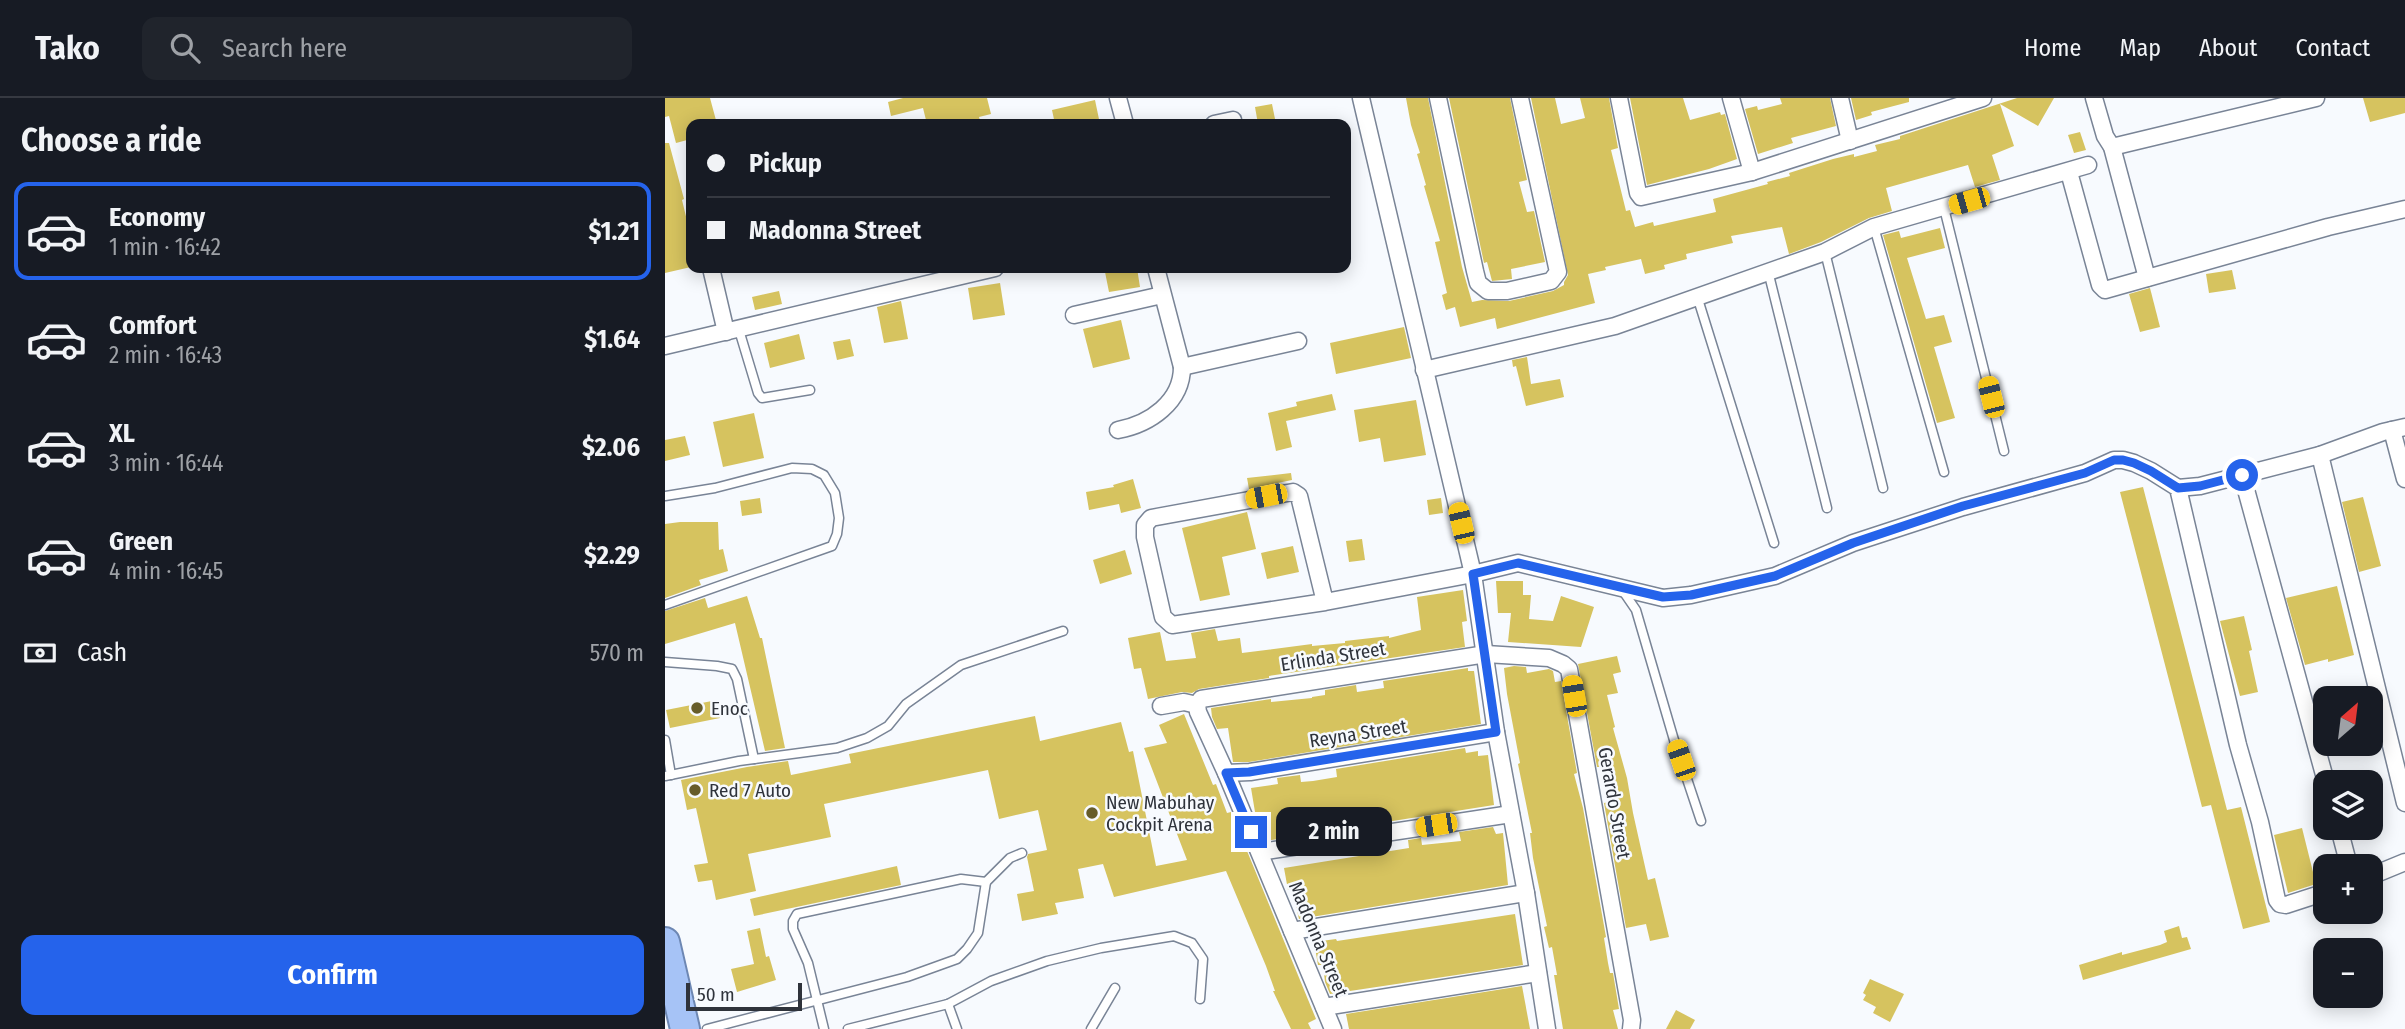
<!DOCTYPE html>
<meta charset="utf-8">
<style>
:root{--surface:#171b24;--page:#20242c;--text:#f1f3f6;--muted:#9ea1a6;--line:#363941;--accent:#2563eb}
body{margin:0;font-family:"Fira Sans Condensed",sans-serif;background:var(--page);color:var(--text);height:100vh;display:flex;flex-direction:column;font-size:26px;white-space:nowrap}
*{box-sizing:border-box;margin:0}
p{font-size:23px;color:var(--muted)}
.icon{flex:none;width:38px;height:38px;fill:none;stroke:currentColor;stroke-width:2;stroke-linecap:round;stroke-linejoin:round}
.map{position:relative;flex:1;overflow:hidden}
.side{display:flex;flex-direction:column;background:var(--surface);width:665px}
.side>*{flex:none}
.guide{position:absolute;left:21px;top:21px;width:665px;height:154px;border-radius:14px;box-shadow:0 4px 18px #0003;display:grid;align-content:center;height:154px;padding:0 21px;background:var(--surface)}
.needle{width:46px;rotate:28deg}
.tools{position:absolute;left:1648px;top:588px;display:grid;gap:14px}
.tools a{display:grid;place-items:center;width:70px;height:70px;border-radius:14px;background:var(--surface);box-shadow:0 4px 18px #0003;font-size:35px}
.scale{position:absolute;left:21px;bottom:18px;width:116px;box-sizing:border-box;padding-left:7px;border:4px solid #2f333b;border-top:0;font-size:19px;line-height:24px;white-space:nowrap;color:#2f333b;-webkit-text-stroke:5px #f7fafe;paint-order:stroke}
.end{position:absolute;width:32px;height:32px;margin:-16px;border:9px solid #2563eb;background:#fff;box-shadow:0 0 0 4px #fff}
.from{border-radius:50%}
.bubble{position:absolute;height:49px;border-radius:14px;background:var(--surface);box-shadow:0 4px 18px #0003;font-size:23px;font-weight:700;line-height:49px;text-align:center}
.car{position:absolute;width:21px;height:42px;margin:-21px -10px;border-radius:9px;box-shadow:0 0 5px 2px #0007;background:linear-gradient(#f5c518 24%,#345 0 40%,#f5c518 0 76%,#345 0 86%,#f5c518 0)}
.guide b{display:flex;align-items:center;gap:24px;height:66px;font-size:26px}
.guide b+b{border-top:2px solid var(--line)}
.guide i{width:18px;height:18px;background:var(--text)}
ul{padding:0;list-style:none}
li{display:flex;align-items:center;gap:21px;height:98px;margin:0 14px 10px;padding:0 7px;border:4px solid transparent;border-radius:14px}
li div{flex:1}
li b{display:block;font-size:26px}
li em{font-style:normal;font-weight:700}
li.active{border-color:var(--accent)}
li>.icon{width:63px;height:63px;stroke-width:1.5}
h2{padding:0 21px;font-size:32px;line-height:84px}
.pay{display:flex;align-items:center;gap:18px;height:77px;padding:0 21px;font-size:26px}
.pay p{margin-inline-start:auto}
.action{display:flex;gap:14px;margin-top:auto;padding:14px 21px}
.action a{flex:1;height:80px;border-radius:14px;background:var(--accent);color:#fff;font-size:28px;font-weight:700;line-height:80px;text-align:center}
header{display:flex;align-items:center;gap:42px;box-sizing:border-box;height:98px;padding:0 35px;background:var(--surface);border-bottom:2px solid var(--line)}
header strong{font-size:33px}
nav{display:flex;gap:38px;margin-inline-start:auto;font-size:24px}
.search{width:490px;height:63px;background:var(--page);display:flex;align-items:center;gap:18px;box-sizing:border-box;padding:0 24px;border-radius:14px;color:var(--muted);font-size:26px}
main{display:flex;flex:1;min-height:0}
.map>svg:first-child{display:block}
.building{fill:#d6c35f}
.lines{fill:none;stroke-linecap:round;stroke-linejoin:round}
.service-casing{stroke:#798496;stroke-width:11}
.minor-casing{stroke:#798496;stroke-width:19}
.trunk-casing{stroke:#6d87b3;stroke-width:32}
.service{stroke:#fff;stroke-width:8}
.minor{stroke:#fff;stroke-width:16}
.trunk{stroke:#a6c3f6;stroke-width:28}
.route{stroke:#2563eb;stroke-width:9}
.poi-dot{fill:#675d2a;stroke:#f7fafe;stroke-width:2.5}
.labels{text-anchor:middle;stroke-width:5;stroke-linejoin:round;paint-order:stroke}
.street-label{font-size:19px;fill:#2f333b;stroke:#f7fafe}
.poi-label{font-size:19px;fill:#2f333b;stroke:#f7fafe;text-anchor:start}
</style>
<header>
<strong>Tako</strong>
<div class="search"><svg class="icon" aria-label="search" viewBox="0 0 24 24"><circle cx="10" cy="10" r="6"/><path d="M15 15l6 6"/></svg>Search here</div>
<nav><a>Home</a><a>Map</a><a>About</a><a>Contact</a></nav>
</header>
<main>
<section class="side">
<h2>Choose a ride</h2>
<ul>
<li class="active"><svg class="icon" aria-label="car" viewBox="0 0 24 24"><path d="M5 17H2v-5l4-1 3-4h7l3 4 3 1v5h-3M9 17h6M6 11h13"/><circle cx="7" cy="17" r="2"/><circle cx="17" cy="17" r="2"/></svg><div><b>Economy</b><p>1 min · 16:42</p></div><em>$1.21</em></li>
<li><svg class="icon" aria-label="car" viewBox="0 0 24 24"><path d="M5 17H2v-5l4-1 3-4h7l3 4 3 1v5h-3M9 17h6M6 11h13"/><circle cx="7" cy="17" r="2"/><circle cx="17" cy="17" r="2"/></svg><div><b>Comfort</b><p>2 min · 16:43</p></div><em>$1.64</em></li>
<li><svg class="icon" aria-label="car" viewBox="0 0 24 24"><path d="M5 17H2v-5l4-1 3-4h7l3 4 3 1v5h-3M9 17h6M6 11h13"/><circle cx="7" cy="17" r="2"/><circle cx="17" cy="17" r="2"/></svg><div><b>XL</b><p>3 min · 16:44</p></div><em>$2.06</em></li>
<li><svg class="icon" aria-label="car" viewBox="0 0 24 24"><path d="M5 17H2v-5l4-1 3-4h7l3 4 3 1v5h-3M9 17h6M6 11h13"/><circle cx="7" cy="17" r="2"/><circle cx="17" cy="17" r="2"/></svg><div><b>Green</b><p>4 min · 16:45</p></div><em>$2.29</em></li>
</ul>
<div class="pay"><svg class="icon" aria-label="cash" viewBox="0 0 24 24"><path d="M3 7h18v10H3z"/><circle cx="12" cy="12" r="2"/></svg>Cash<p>570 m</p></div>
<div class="action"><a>Confirm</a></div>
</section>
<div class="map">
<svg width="1740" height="931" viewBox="0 0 1740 931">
<rect width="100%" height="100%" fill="#f7fafe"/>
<g class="building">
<path d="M0,0H45L52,26H26V41L11,45L4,18L0,19Z"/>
<path d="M238,0H322L326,16L314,19L316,26H262L258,10L226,18L223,4Z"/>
<path d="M741,0H763L797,169L807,204L817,202L844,203L888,193L899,187V184L903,177L866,0H890L896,26L920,20L915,0H944L953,50L946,52L961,113L965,112L970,129L988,124L989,128L1051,114L1048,101L1103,86L1102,84L1125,78L1124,75L1168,61L1189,56V59L1212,53L1210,47L1235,41V38L1352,0H1389L1373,28L1335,6L1349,48L1327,57L1335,82L1310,89L1303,67L1221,90L1227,113L1204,120L1156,144L1124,156L1117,129L1066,138L1068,145L1021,156L1022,161L999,167L1000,171L980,176L976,161L940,169L941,172L923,176L930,205L832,231L830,220L795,229L790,209L781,212L777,197L782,195L770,144L775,143L759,88L761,87L752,56L755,55L746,27Z"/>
<path d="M784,0H845L862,82L854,84L862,114L869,113L880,164L846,171L847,181L827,183L822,164L819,165Z"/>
<path d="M965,0H1018L1025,22L1055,14L1056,17L1060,16L1072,61L1044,71L982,87Z"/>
<path d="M1115,0H1165L1171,28L1126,40L1128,45L1093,56L1080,11L1092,8L1093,12L1117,6Z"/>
<path d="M1186,0H1244V4L1206,14L1207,17L1191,22Z"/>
<path d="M1698,0H1740V15L1705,24Z"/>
<path d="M430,2L435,26H390L387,12Z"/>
<path d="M607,6L611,26H593L590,9Z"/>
<path d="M1415,34L1421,52L1409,55L1403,37Z"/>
<path d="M0,45H4L19,101L17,102L26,139V169L0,175Z"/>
<path d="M1275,130L1280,150L1242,160L1261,221L1279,217L1287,244L1269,249L1290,320L1272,325L1218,137L1234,133L1236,140Z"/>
<path d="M442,170H472L475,189L444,194L440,174L443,173Z"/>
<path d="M1567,172L1571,191L1544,195L1541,176Z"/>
<path d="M335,185L340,217L308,222L303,190Z"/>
<path d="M1485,190L1495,229L1475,234L1464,196Z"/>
<path d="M114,193L117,206L90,212L87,199Z"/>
<path d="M236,203L243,241L219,245L212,209Z"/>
<path d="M456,222L465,261L428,270L418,231Z"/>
<path d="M739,229L746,260L671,276L665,245Z"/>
<path d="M134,236L140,261L105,270L99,245Z"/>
<path d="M185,241L189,258L172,262L168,244Z"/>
<path d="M862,259L866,286L895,281L899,299L861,308L851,268L848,269L847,262Z"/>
<path d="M667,296L671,312L621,323L627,349L611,353L603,315L632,308L631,304Z"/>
<path d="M751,302L761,357L719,364L715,340L694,344L689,312Z"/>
<path d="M89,315L99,360L58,369L48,324Z"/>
<path d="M20,338L25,357L0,363V342Z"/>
<path d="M626,375L627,382L584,391L582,380Z"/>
<path d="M468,381L476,410L456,415L454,406L424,412L421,394L449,389L448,387Z"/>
<path d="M1478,389L1562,712L1576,709L1605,824L1578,831L1546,707L1537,709L1455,394Z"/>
<path d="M1698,399L1716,468L1694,474L1677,404Z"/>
<path d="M95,400L97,415L77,418L75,403Z"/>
<path d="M776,400L778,415L764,417L762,402Z"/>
<path d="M582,414L591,451L557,459L565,497L535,503L517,430Z"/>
<path d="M15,424H53L54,452L58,451L63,473L34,482L36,487L0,500V426Z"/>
<path d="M697,441L700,462L684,464L681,443Z"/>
<path d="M628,448L634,474L602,481L596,455Z"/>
<path d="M460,452L467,476L435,486L428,462Z"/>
<path d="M831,483H858V497H866L864,521L888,523L896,498L929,509L916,549L843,544L846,515H833Z"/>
<path d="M1672,488L1689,557L1663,564V561L1640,567L1621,500Z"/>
<path d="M798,492L802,523L797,524L800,549L604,578V580L534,591L527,595L517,594L483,601L476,570L469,571L463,540L495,534L501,563L531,560L526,535L550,531L553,543L575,540L577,555L647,546V548L680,545V543L724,538V540L756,532L752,499Z"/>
<path d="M82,498L95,540H97L120,650L100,653L70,525L0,546V513L40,500L43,510Z"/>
<path d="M1579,518L1587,552L1584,553L1593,594L1575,598L1555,523Z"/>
<path d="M952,558L956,574L948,576L953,595L942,597L950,629L948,630L962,680L968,715L983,782L990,780L1004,839L985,843L981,826L961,830L939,705L943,704L936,669H932L913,566Z"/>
<path d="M849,568L861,569L862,575L884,571L888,573L890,584L896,583L912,675L909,676L918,710L941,839L939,840L943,865L945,875H948L954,911L948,912L953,931H898L889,877H892L887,849L884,850L879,829L882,828L868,760L865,735H867L853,666L855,665L842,596L839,570Z"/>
<path d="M803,570V573H809L816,626L584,664H568L563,630L552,631L547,619L546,610L606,601V604L647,600V599L660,597V592L691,587L692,594L719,590L718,583Z"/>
<path d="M52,602L55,620L5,630L1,612Z"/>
<path d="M519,616L548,687L551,686L562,715L566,714L651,921L643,925L646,931H626L608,893H610L601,868L561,773L449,799L438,766L413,771L419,800L390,805L393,816L357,823L352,796L369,793L362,759L363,756L382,752L373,712L334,721L323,672L159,706L166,739L83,756L91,793L51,802L47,782L33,784L29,767L43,765L31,710L22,712L16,682L82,669L123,663L126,677L186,665L184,656L370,618L375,643L456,624L464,654L468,653L491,768L522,762L479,650L502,645L494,627Z"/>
<path d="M800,650L801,655L813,653V658L823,657L829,707L715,725V723L682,730L601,743L591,720L586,690L613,686L612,680L635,677L636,684L648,683L672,679L671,671Z"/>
<path d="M828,729L831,736L838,735L843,787L634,821L627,792H623L619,770L744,750L743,742L756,740L757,747L796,743L794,734Z"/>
<path d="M1637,730L1651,786L1623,795L1609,737Z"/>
<path d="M232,768L236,787L89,818L85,801Z"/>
<path d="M850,816L858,867L665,896L660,884L658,867H653L649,844L671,841L672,843Z"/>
<path d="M1514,828L1517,840L1522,839L1526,851L1418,882L1414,867L1457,854V857L1495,847L1502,844L1499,833Z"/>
<path d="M95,830L101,859L104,858L111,882L72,894L66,871L89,866L82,833Z"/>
<path d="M1205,881L1239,896L1225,924L1208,915L1211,909L1198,902L1201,897L1198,895Z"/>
<path d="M857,888L865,931H684L681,916Z"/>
<path d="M1011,912L1030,922L1025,931H1001Z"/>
</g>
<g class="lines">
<defs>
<g id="service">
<path d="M1279,110L1339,353"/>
<path d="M1209,129L1279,374"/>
<path d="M1160,154L1218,390"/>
<path d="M1103,173L1162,410"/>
<path d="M1032,198L1109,445"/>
<path d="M74,232L93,295L97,300L145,292"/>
<path d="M0,398L50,390L127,370L147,371L159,377L170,395L174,420L172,436L167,448L0,507"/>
<path d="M958,493L971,512L1009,642L1036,723"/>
<path d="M0,564L52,568L67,571L72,581L89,661"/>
<path d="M0,642L6,677"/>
<path d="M0,678L74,663L172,650L202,640L223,628L241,606L296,567L398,533"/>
<path d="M283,906L292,931"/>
<path d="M42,931L242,879L292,861L302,851L313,835L321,784L345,760L357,755"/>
<path d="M159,931L143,865L128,831V823L132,816L296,781L321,784"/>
<path d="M183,931L283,906L326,883L382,863L436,850L509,838L527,845L538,861L535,901"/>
<path d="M426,931L450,890"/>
</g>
<g id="minor">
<path d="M453,0L460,26"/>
<path d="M696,0L808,476L831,634L861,795L882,931"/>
<path d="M773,0L810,173L813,185L823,193H842L886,183L893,174L855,0"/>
<path d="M954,0L973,95L976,99L1087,74L1318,0"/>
<path d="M1066,0L1087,74"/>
<path d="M1175,0L1185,43"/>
<path d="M1429,0L1440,38L1447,49L1482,180"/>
<path d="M549,26L568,22"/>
<path d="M1447,49L1651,0"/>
<path d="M1404,74L1435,187L1440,192L1663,129L1740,111"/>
<path d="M46,170L61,234"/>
<path d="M409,217L497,197"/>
<path d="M0,248L330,170"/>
<path d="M517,269L633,243"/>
<path d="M759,272L950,228L1160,154L1209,129L1423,67"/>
<path d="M453,332C485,326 517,304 517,269L491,170"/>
<path d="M1727,332L1740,381"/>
<path d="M1655,357L1740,705"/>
<path d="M1577,377L1661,684"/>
<path d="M1513,390L1535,388L1655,357L1718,334L1740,329"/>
<path d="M660,504L634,398L628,394L486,420L480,427V439L498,519L507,527L660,504L808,476L853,465L998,500L1026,497L1110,478L1188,445L1298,409L1420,375L1449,362H1458L1469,365L1486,373L1513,390L1573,647L1595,724L1612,802L1615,806L1621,807L1661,794"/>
<path d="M496,608L519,604L532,607"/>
<path d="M561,675L585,674L831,634"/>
<path d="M1674,730L1684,768"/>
<path d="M595,754L846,716"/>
<path d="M1706,778L1740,764"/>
<path d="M627,833L861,795"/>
<path d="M659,909L873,875"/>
<path d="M668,931L561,675L533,614L532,607L536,601L821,556L884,560L898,566L904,571L967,922L966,931"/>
</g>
<path id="trunk" d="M0,844L20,931"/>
</defs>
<use href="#service" class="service-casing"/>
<use href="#minor" class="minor-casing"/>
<use href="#trunk" class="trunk-casing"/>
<use href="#service" class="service"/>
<use href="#minor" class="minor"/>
<use href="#trunk" class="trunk"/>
</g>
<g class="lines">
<path class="route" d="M586,734L561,675L584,674L831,634L808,476L853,465L998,499L1026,497L1110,478L1188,445L1298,408L1420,375L1449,362H1458L1469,365L1486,373L1513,390L1535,388L1577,377"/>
</g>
<g class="poi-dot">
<circle cx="32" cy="610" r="7"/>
<circle cx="30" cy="692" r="7"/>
<circle cx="427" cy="715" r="7"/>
</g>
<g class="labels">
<g class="street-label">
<text transform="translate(668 558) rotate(-9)" y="7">Erlinda Street</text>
<text transform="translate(693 635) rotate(-9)" y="7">Reyna Street</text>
<text transform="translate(950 705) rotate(80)" y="7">Gerardo Street</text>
<text transform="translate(654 841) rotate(67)" y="7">Madonna Street</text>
</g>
<g class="poi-label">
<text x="46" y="617">Enoc</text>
<text x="44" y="699">Red 7 Auto</text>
<text x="441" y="711">New Mabuhay<tspan x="441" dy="22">Cockpit Arena</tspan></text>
</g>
</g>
</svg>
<div class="tools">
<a><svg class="needle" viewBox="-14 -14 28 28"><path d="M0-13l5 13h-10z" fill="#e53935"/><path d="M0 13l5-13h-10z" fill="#9ea1a6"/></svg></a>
<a><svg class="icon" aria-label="layers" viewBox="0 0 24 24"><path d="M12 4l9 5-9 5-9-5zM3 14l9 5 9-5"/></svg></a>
<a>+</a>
<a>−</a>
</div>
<div class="scale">50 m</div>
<i class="end from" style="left:1577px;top:377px"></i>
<i class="end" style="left:586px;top:734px"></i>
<div class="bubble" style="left:611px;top:709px;width:116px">2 min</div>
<i class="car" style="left:1304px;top:103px;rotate:254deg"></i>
<i class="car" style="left:1326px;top:299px;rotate:346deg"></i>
<i class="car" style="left:601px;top:398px;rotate:259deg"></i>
<i class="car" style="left:796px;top:425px;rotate:347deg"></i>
<i class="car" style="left:909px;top:598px;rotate:350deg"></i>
<i class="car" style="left:1016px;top:662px;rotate:341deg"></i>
<i class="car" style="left:771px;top:727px;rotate:261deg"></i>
<div class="guide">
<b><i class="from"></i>Pickup</b>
<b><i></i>Madonna Street</b>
</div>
</div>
</main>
